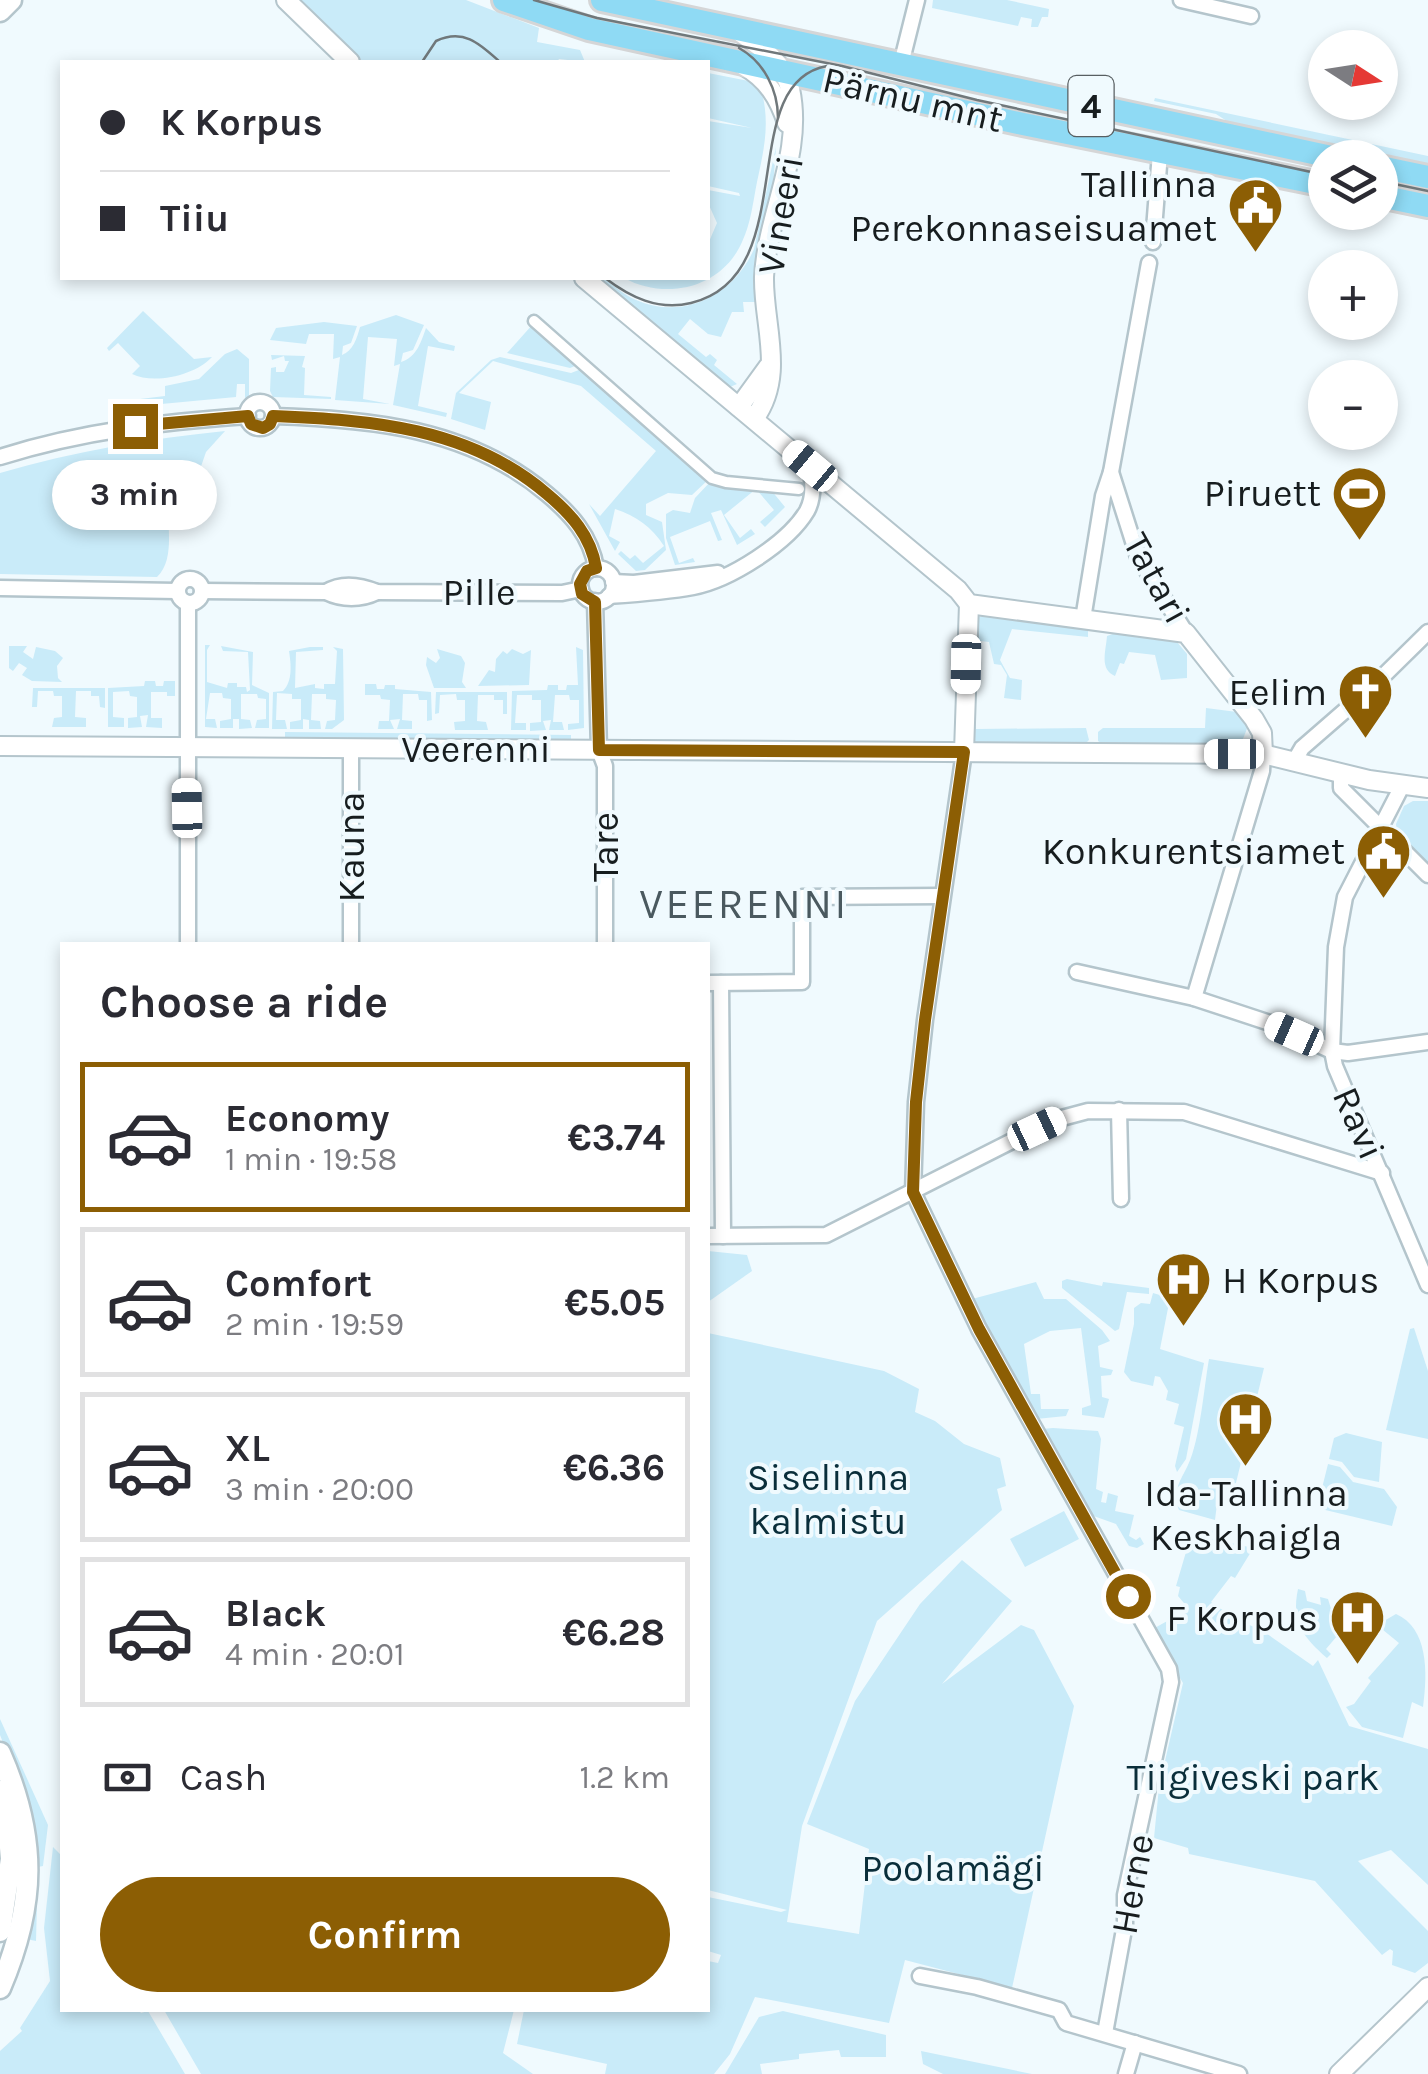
<!DOCTYPE html>
<meta charset="utf-8">
<style>
:root{--surface:#fff;--page:#f7f7f7;--text:#2b2b33;--muted:#7c7c81;--line:#e1e1e2;--accent:#8c5e04}
body{margin:0;font-family:Karla,sans-serif;background:var(--page);color:var(--text);height:100vh;display:flex;flex-direction:column;font-size:38px;white-space:nowrap}
*{box-sizing:border-box;margin:0}
p{font-size:32px;color:var(--muted)}
.icon{flex:none;width:55px;height:55px;fill:none;stroke:currentColor;stroke-width:2;stroke-linecap:round;stroke-linejoin:round}
.map{position:relative;flex:1;overflow:hidden}
.sheet{position:absolute;left:60px;top:942px;width:650px;height:1070px;display:flex;flex-direction:column;background:var(--surface);border-radius:0px;box-shadow:0 5px 15px #0003}
.sheet>*{flex:none}
.guide{position:absolute;left:60px;top:60px;width:650px;height:220px;border-radius:0px;box-shadow:0 5px 15px #0003;display:grid;align-content:center;height:220px;padding:0 40px;background:var(--surface)}
.needle{width:65px;rotate:102deg}
.tools{position:absolute;left:1308px;top:30px;display:grid;gap:20px}
.tools a{display:grid;place-items:center;width:90px;height:90px;border-radius:50%;background:var(--surface);box-shadow:0 5px 15px #0003;font-size:50px}
.end{position:absolute;width:45px;height:45px;margin:-22px;border:12px solid #8c5e04;background:#fff;box-shadow:0 0 0 5px #fff}
.from{border-radius:50%}
.bubble{position:absolute;height:70px;border-radius:35px;background:var(--surface);box-shadow:0 5px 15px #0003;font-size:32px;font-weight:700;line-height:70px;text-align:center}
.car{position:absolute;width:30px;height:60px;margin:-30px -15px;border-radius:12px;box-shadow:0 0 8px 2px #0007;background:linear-gradient(#fff 24%,#345 0 40%,#fff 0 76%,#345 0 86%,#fff 0)}
.guide b{display:flex;align-items:center;gap:35px;height:95px;font-size:38px}
.guide b+b{border-top:2px solid var(--line)}
.guide i{width:25px;height:25px;background:var(--text)}
ul{padding:0;list-style:none}
li{display:flex;align-items:center;gap:30px;height:150px;margin:0 20px 15px;padding:0 20px;border:5px solid var(--line);border-radius:0px}
li div{flex:1}
li b{display:block;font-size:38px}
li em{font-style:normal;font-weight:700}
li.active{border-color:var(--accent)}
li>.icon{width:90px;height:90px;stroke-width:1.5}
h2{padding:0 40px;font-size:45px;line-height:120px}
.pay{display:flex;align-items:center;gap:25px;height:110px;padding:0 40px;font-size:38px}
.pay p{margin-inline-start:auto}
.cta{display:flex;gap:20px;margin-top:auto;padding:20px 40px}
.cta a{flex:1;height:115px;border-radius:60px;background:var(--accent);color:#fff;font-size:40px;font-weight:700;line-height:115px;text-align:center}
.map>svg:first-child{display:block}
.green{fill:#c9ebf9}
.lines{fill:none;stroke-linecap:round;stroke-linejoin:round}
.pedestrian-casing{stroke:#b4c5cc;stroke-width:15}
.minor-casing{stroke:#b4c5cc;stroke-width:19}
.tertiary-casing{stroke:#b4c5cc;stroke-width:22}
.secondary-casing{stroke:#b4c5cc;stroke-width:25}
.primary-casing{stroke:#d5d6d7;stroke-width:28}
.pedestrian{stroke:#fff;stroke-width:10}
.minor{stroke:#fff;stroke-width:14}
.tertiary{stroke:#fff;stroke-width:18}
.secondary{stroke:#fff;stroke-width:20}
.primary{stroke:#8fdaf4;stroke-width:22}
.tram{stroke:#70787b;stroke-width:2.5}
.route{stroke:#8c5e04;stroke-width:12}
.labels{text-anchor:middle;stroke-width:8;stroke-linejoin:round;paint-order:stroke}
.shield{fill:#f0fafe;stroke:#585f62;stroke-width:2.5}
.shield-label{font-size:35px;font-weight:bold;fill:#171d1f}
.street-label{font-size:38px;fill:#171d1f;stroke:#f0fafe}
.poi-label{font-size:38px;fill:#171d1f;stroke:#f0fafe;text-anchor:end}
.park-label{font-size:38px;fill:#0a2e3a;stroke:#f0fafe}
.quarter-label{font-size:42px;letter-spacing:2.5px;fill:#4a595f;stroke:#f0fafe}
</style>
<div class="map">
<svg width="1428" height="2074" viewBox="0 0 1428 2074">
<rect width="100%" height="100%" fill="#f0fafe"/>
<g class="green">
<path d="M298,0H466L539,28L537,42L580,50L585,62L559,59L557,62H363Z"/>
<path d="M933,0H1007L1049,9L1048,17H1042L1038,27H1031L1032,19L1021,17L1018,26L932,8Z"/>
<path d="M708,73L759,83C771,118 765,146 757,182C753,202 751,223 742,242C722,288 666,301 624,278H708V244L717,223L708,203V190L740,196L739,193L708,186V121L752,128L708,118Z"/>
<path d="M1155,98L1428,156V169L1239,129L1216,114L1154,101Z"/>
<path d="M776,147L772,204L757,302H743L744,312H732L721,337L708,334L690,319L678,334L706,357L710,354L717,360L714,365L737,384L730,387L596,278H603C613,285 624,295 636,300C683,321 734,295 754,249Z"/>
<path d="M143,311L194,359L212,357C196,375 154,385 132,374L140,366L118,343L109,351L107,348Z"/>
<path d="M396,315L424,325L413,350L403,353L401,362C417,357 421,342 426,328L439,342L455,346L454,351L428,346L418,406L447,413L446,417L393,405L400,364L394,366L397,339L368,337L363,399L390,404L335,400L340,357L333,359L334,334H309L306,344L270,340L276,328L324,322L357,326L351,343L343,346L342,355C353,351 357,338 360,327Z"/>
<path d="M533,324L580,364L570,368L507,353Z"/>
<path d="M237,349L249,359V397L245,398V384H237L236,397L140,406V399L165,396V386L199,379L225,354Z"/>
<path d="M271,355L305,356L302,367L305,368L304,395L331,397V399L273,397L270,391L271,368L276,367V372H284L289,361H285L284,356L272,360Z"/>
<path d="M500,357L571,373L584,368L709,479L692,495L668,493L646,504V515L662,522L666,550L645,570L636,571L618,554L621,551L630,559L635,555L643,563L664,546C652,527 636,516 615,509L609,536L620,542L615,551L589,504L600,516L656,451L581,386L493,361L459,393L491,402L485,430L451,419L456,393L491,360Z"/>
<path d="M225,431L206,452L187,507L168,508C168,530 174,561 157,577L0,574V473C75,451 148,439 225,431Z"/>
<path d="M711,481L771,490L785,507L765,527L760,522L774,510L756,489L724,515L740,538L751,529L755,534L737,545L721,510L711,513L722,540L718,541L710,521L670,537L679,563L693,558L695,562L675,565L666,538V514L673,510L690,513L695,498Z"/>
<path d="M982,616L1088,629V637L1012,629L1000,660L1010,678L1022,680L1021,700L1004,698L1007,675L1001,665L994,664L989,642L973,640L976,618Z"/>
<path d="M1118,632L1177,642L1187,654V678L1161,680L1155,655L1129,652L1124,664L1120,663L1115,676C1099,669 1106,651 1107,636Z"/>
<path d="M205,645H210L207,650V682L227,688L228,683H237V687H246L247,692L250,690L248,652L223,651L221,646L253,652L252,685L269,693V728H255L257,720L266,719V699L258,698L257,694H241V719L250,720L252,728L239,729V719H233V728H220V721L231,719V699L223,698L222,693H210L206,719H215L217,728L205,727Z"/>
<path d="M9,646H27L23,652L33,659L36,647L55,651L63,658L57,666L58,678L62,682L32,681L22,675L27,668L19,663L13,671L9,668Z"/>
<path d="M310,647H323V650L296,652L295,688L315,684V688L324,689V684H335L337,651L333,647L343,649L344,720L332,729H325L327,721L335,720L336,700L326,699V694H312L311,720L320,721L321,729H309V720L303,719V729H290V722L301,720V699H292V694L277,693L276,720H285L287,729H272L273,692L283,691C293,681 291,664 289,651Z"/>
<path d="M576,647L583,650L584,728L568,730V724L579,723V700H570L569,695H555L553,722H562L564,730H549L551,720L543,721L546,730L530,731V723L541,722V700H532V695H517L515,723H526V730H511L512,691L547,690L548,685H558V690H566L567,685H578Z"/>
<path d="M437,649L461,656L465,663L462,682L466,688H434L426,665L427,657L436,663L440,658Z"/>
<path d="M512,649L523,654L531,650L529,685L478,686L489,670L495,672L496,659L503,651L507,654Z"/>
<path d="M145,681H155L156,686H163L164,681H175V696H167V692H151V718H162V728L146,727L148,715L140,716L142,727L128,728V718L137,717V697L130,696L129,691L113,692V717L124,718V727H108V688L144,686Z"/>
<path d="M365,684H376L377,689H384L385,685H395V689L431,692L432,720L427,721V700H419L418,694H403L402,720L412,721V729H397L400,719L390,720L394,729H378L379,721H389L390,700L381,699L380,695H365Z"/>
<path d="M33,688H105V708L100,707L99,696H91V691H76L75,717L86,718V727H52L54,718L62,717V696H54L53,691H38L37,707H32Z"/>
<path d="M436,692H507V714H503V700H494V695H478L477,721L486,722L488,730H455L454,722L465,721V700H457L456,694L440,695L439,713L435,714Z"/>
<path d="M971,700L976,702V729L1086,728L1089,740L1085,744H978L973,741Z"/>
<path d="M1206,708L1237,712L1248,726L1241,744H1103L1098,741V732L1103,728H1205Z"/>
<path d="M285,732L571,735V741L285,739Z"/>
<path d="M1413,801H1428V865L1397,835L1396,824L1404,806Z"/>
<path d="M708,1251L747,1255L752,1271L708,1302Z"/>
<path d="M1067,1279L1102,1286L1103,1282L1149,1288V1294L1127,1292L1119,1329L1115,1331L1062,1288V1281Z"/>
<path d="M1036,1282L1044,1299H1066L1102,1330L1110,1341L1098,1346L1100,1367L1113,1370L1111,1375L1101,1376L1102,1397L1109,1399L1104,1418L1082,1415V1408L1091,1405L1081,1328L1050,1331L1024,1344L1031,1394H1040L1041,1409H1069L1066,1416L1036,1419L972,1299Z"/>
<path d="M1153,1293L1170,1298L1160,1349L1204,1363L1186,1459L1177,1472L1175,1466L1184,1427L1174,1424L1179,1404L1166,1400L1168,1391L1160,1377L1155,1376L1153,1386L1131,1381L1124,1372L1134,1324V1308L1141,1303L1150,1304Z"/>
<path d="M1414,1328L1428,1371V1439L1386,1430L1410,1329Z"/>
<path d="M708,1333L884,1371L919,1389L915,1412L935,1421L964,1444L1000,1458L1006,1486L997,1489L1002,1510L877,1621L802,1826L787,1922L859,1934L869,1849L807,1824L855,1701L920,1604L962,1560L1012,1601L942,1684L1021,1625L1034,1630L1074,1706L1012,1988L905,1960L889,2023L755,1997L730,2054L714,2074H605L607,2064L517,2044L524,2010H708V1961L718,1963L721,1955L708,1951V1897L781,1912L787,1910L708,1890Z"/>
<path d="M1209,1359L1264,1368L1234,1491L1219,1488L1215,1520L1179,1510C1171,1492 1181,1480 1188,1465C1200,1440 1204,1387 1209,1359Z"/>
<path d="M1053,1428L1098,1431L1101,1439L1096,1489L1103,1492L1101,1502L1106,1503L1108,1493L1118,1496L1115,1511L1134,1515L1129,1536L1136,1540L1140,1537L1144,1544L1137,1548L1129,1546L1116,1524L1088,1514L1042,1429Z"/>
<path d="M1346,1433L1382,1442L1379,1482L1354,1477L1342,1462L1329,1459L1334,1438Z"/>
<path d="M1328,1464L1340,1467L1353,1482L1384,1489L1397,1507L1392,1526L1317,1508Z"/>
<path d="M1064,1511L1079,1539L1025,1567L1010,1539Z"/>
<path d="M1215,1529L1218,1531L1217,1540L1249,1547L1254,1540L1257,1542L1235,1578L1231,1576L1211,1602L1236,1619L1263,1631L1313,1666L1318,1660L1349,1726L1428,1749V1885L1391,1850L1358,1861L1428,1931V1963L1415,1973L1392,1965L1393,1951L1390,1949L1382,1955L1315,1881L1189,1854L1188,1848L1154,1838L1159,1787L1183,1683L1151,1630L1189,1609L1178,1596L1180,1587L1176,1586L1186,1552L1192,1548L1208,1551L1213,1535L1209,1533Z"/>
<path d="M1298,1589L1305,1591L1307,1601L1321,1605L1320,1597L1328,1599L1332,1612L1371,1618L1369,1608L1374,1611V1618L1360,1629L1349,1622L1326,1649L1331,1654L1327,1658C1303,1637 1291,1622 1298,1589Z"/>
<path d="M1396,1614C1428,1628 1428,1672 1423,1707L1412,1702L1403,1738L1362,1727L1346,1707L1354,1704L1371,1681L1368,1678L1399,1643L1377,1625Z"/>
<path d="M0,1719L48,1825L43,1866L38,1867L36,1941L26,1939L19,1783L0,1735Z"/>
<path d="M53,1847L62,1856V2010H139L141,2013L148,2011L185,2074H0V2051L22,2031L20,2028L50,1981L44,1928Z"/>
<path d="M164,2010H514L503,2053L533,2074H201Z"/>
<path d="M783,2011L886,2035V2057H841L839,2050L799,2054V2059L760,2064L762,2074H725L759,2017Z"/>
<path d="M921,2051L1032,2074H943L923,2064Z"/>
</g>
<g class="lines">
<defs>
<path id="pedestrian" d="M534,321L712,478L726,482L799,489"/>
<g id="minor">
<path d="M1181,0L1251,16"/>
<path d="M901,64L917,0"/>
<path d="M1153,242L1160,153"/>
<circle cx="260" cy="415" r="13"/>
<path d="M273,416C371,419 469,428 547,494C571,514 591,536 596,568"/>
<path d="M0,457C82,431 162,422 248,416"/>
<path d="M1111,472L1138,557L1186,633"/>
<circle cx="597" cy="585" r="17"/>
<circle cx="190" cy="591" r="12"/>
<path d="M613,582L634,583L718,573"/>
<path d="M0,588L177,591"/>
<path d="M202,591L326,592C342,600 361,600 377,592"/>
<path d="M326,592C342,582 360,585 377,592L562,593L581,589"/>
<path d="M609,596C637,594 666,592 693,587C730,580 788,543 807,511C814,498 813,480 810,466"/>
<path d="M595,601L599,750L605,766V945"/>
<path d="M1083,619L1103,496L1111,472L1149,263"/>
<path d="M351,748V945"/>
<path d="M964,752L925,1020L916,1102L913,1192L979,1329L1169,1669L1171,1682L1125,1895V1924L1105,2033"/>
<path d="M1263,754L1262,771L1194,998L1270,1023L1332,1051L1348,1053L1428,1042"/>
<path d="M1295,760L1302,748L1371,688L1428,632"/>
<path d="M1341,774V788L1428,875"/>
<path d="M1402,786L1345,897L1336,947L1332,1051L1335,1066L1428,1285"/>
<path d="M188,945V603"/>
<path d="M1077,972L1194,998"/>
<path d="M708,983L802,982V897L942,896"/>
<path d="M721,983L723,1236"/>
<path d="M1119,1110L1121,1199"/>
<path d="M708,1236L826,1235L1016,1139L1058,1119L1088,1111L1184,1112L1382,1173"/>
<path d="M920,1976L977,1987L1059,2010L1066,2023L1239,2074"/>
<path d="M1126,2074L1135,2043"/>
</g>
<g id="tertiary">
<path d="M286,0L350,62"/>
<path d="M741,33C761,47 785,64 790,89C804,154 767,213 764,277C763,325 786,375 754,419"/>
<path d="M744,66C767,79 779,98 787,123"/>
<path d="M584,278L958,590L969,604L1186,633L1254,719L1262,733L1263,754"/>
<path d="M739,407L768,367"/>
<path d="M0,746L1263,754L1369,780L1428,788"/>
<path d="M964,752L969,604"/>
<path d="M1339,2074L1428,1987"/>
</g>
<g id="secondary">
<path d="M0,11L11,0"/>
<path d="M0,1753C37,1837 36,1904 0,1988"/>
<path d="M0,1931L11,1859L5,1790"/>
</g>
<g id="primary">
<path d="M504,0L589,29L1023,124L1325,185"/>
<path d="M602,0L1336,158"/>
<path d="M1380,167L1428,177"/>
<path d="M1380,196L1428,206"/>
</g>
</defs>
<use href="#pedestrian" class="pedestrian-casing"/>
<use href="#minor" class="minor-casing"/>
<use href="#tertiary" class="tertiary-casing"/>
<use href="#secondary" class="secondary-casing"/>
<use href="#primary" class="primary-casing"/>
<use href="#pedestrian" class="pedestrian"/>
<use href="#minor" class="minor"/>
<use href="#tertiary" class="tertiary"/>
<use href="#secondary" class="secondary"/>
<use href="#primary" class="primary"/>
<g class="tram">
<path d="M534,0L597,18L842,66L977,100L1325,175"/>
<path d="M739,48C764,62 778,90 778,118"/>
<path d="M422,62L436,41C464,28 480,44 500,62"/>
<path d="M1380,181L1428,191"/>
<path d="M605,278C630,297 658,311 691,303C804,276 733,83 827,66"/>
</g>
</g>
<g class="lines">
<path class="route" d="M135,426L248,416L251,424L263,428L270,424L273,416C371,420 469,427 547,494C571,514 591,536 596,568L587,571L580,584L582,594L595,602L599,750L964,752L925,1020L916,1102L913,1192L979,1329L1128,1596"/>
</g>
<defs>
<symbol id="civic-pin" viewBox="-11 -11 22 30"><path d="M0 17L-7.5 6A9.5 9.5 0 1 1 7.5 6Z" fill="#8c5e04" stroke="#f0fafe"/><path d="M-.6-6.5H3V-4.5H.6V-3L4-1V1h2V6H-6V1h2V-1L-.6-3ZM-1.2 2.5V6h2.4V2.5Z" fill="#fff"/></symbol>
<symbol id="stadium-pin" viewBox="-11 -11 22 30"><path d="M0 17L-7.5 6A9.5 9.5 0 1 1 7.5 6Z" fill="#8c5e04" stroke="#f0fafe"/><path d="M0-5a6.5 5 0 1 0 0 10a6.5 5 0 1 0 0-10ZM-3.5-1.8h7v3.6h-7Z" fill="#fff"/></symbol>
<symbol id="church-pin" viewBox="-11 -11 22 30"><path d="M0 17L-7.5 6A9.5 9.5 0 1 1 7.5 6Z" fill="#8c5e04" stroke="#f0fafe"/><path d="M-1.2-6h2.4v3.5h3.3v2.4h-3.3V6h-2.4V-.1h-3.3v-2.4h3.3Z" fill="#fff"/></symbol>
<symbol id="hospital-pin" viewBox="-11 -11 22 30"><path d="M0 17L-7.5 6A9.5 9.5 0 1 1 7.5 6Z" fill="#8c5e04" stroke="#f0fafe"/><path d="M-5-5h3v3.5h4V-5h3V5h-3V1.5h-4V5h-3Z" fill="#fff"/></symbol>
</defs>
<g fill-rule="evenodd">
<use href="#civic-pin" x="1224" y="174" width="63" height="86"/>
<use href="#stadium-pin" x="1328" y="462" width="63" height="86"/>
<use href="#church-pin" x="1334" y="660" width="63" height="86"/>
<use href="#civic-pin" x="1352" y="820" width="63" height="86"/>
<use href="#hospital-pin" x="1152" y="1248" width="63" height="86"/>
<use href="#hospital-pin" x="1214" y="1388" width="63" height="86"/>
<use href="#hospital-pin" x="1326" y="1586" width="63" height="86"/>
</g>
<g class="labels">
<rect class="shield" x="1068.5" y="76" width="45" height="60" rx="8"/>
<g class="shield-label">
<text x="1091" y="118">4</text>
</g>
<g class="street-label">
<text transform="translate(913 99) rotate(13)" y="13">Pärnu mnt</text>
<text transform="translate(780 215) rotate(-80)" y="13">Vineeri</text>
<text transform="translate(1157 578) rotate(61)" y="13">Tatari</text>
<text x="479" y="605">Pille</text>
<text x="476" y="762">Veerenni</text>
<text transform="translate(351 847) rotate(-90)" y="13">Kauna</text>
<text transform="translate(605 847) rotate(-90)" y="13">Tare</text>
<text transform="translate(1359 1123) rotate(66)" y="13">Ravi</text>
<text transform="translate(1132 1884) rotate(-80)" y="13">Herne</text>
</g>
<g class="poi-label">
<text x="1217" y="197">Tallinna<tspan x="1217" dy="44">Perekonnaseisuamet</tspan></text>
<text x="1321" y="506">Piruett</text>
<text x="1327" y="705">Eelim</text>
<text x="1345" y="864">Konkurentsiamet</text>
<text x="1222" y="1293" text-anchor="start">H Korpus</text>
<text x="1246" y="1506" text-anchor="middle">Ida-Tallinna<tspan x="1246" dy="44">Keskhaigla</tspan></text>
<text x="1318" y="1631">F Korpus</text>
</g>
<g class="park-label">
<text x="828" y="1490">Siselinna<tspan x="828" dy="44">kalmistu</tspan></text>
<text x="1253" y="1790">Tiigiveski park</text>
<text x="953" y="1881">Poolamägi</text>
</g>
<g class="quarter-label">
<text x="744" y="918">VEERENNI</text>
</g>
</g>
</svg>
<div class="tools">
<a><svg class="needle" viewBox="-14 -14 28 28"><path d="M0-13l5 13h-10z" fill="#e53935"/><path d="M0 13l5-13h-10z" fill="#7c7c81"/></svg></a>
<a><svg class="icon" aria-label="layers" viewBox="0 0 24 24"><path d="M12 4l9 5-9 5-9-5zM3 14l9 5 9-5"/></svg></a>
<a>+</a>
<a>−</a>
</div>
<i class="end from" style="left:1128px;top:1596px"></i>
<i class="end" style="left:135px;top:426px"></i>
<div class="bubble" style="left:52px;top:460px;width:165px">3 min</div>
<i class="car" style="left:810px;top:466px;rotate:310deg"></i>
<i class="car" style="left:966px;top:664px;rotate:181deg"></i>
<i class="car" style="left:1234px;top:754px;rotate:270deg"></i>
<i class="car" style="left:187px;top:808px;rotate:359deg"></i>
<i class="car" style="left:1294px;top:1034px;rotate:294deg"></i>
<i class="car" style="left:1037px;top:1129px;rotate:65deg"></i>
<div class="guide">
<b><i class="from"></i>K Korpus</b>
<b><i></i>Tiiu</b>
</div>
<section class="sheet">
<h2>Choose a ride</h2>
<ul>
<li class="active"><svg class="icon" aria-label="car" viewBox="0 0 24 24"><path d="M5 17H2v-5l4-1 3-4h7l3 4 3 1v5h-3M9 17h6M6 11h13"/><circle cx="7" cy="17" r="2"/><circle cx="17" cy="17" r="2"/></svg><div><b>Economy</b><p>1 min · 19:58</p></div><em>€3.74</em></li>
<li><svg class="icon" aria-label="car" viewBox="0 0 24 24"><path d="M5 17H2v-5l4-1 3-4h7l3 4 3 1v5h-3M9 17h6M6 11h13"/><circle cx="7" cy="17" r="2"/><circle cx="17" cy="17" r="2"/></svg><div><b>Comfort</b><p>2 min · 19:59</p></div><em>€5.05</em></li>
<li><svg class="icon" aria-label="car" viewBox="0 0 24 24"><path d="M5 17H2v-5l4-1 3-4h7l3 4 3 1v5h-3M9 17h6M6 11h13"/><circle cx="7" cy="17" r="2"/><circle cx="17" cy="17" r="2"/></svg><div><b>XL</b><p>3 min · 20:00</p></div><em>€6.36</em></li>
<li><svg class="icon" aria-label="car" viewBox="0 0 24 24"><path d="M5 17H2v-5l4-1 3-4h7l3 4 3 1v5h-3M9 17h6M6 11h13"/><circle cx="7" cy="17" r="2"/><circle cx="17" cy="17" r="2"/></svg><div><b>Black</b><p>4 min · 20:01</p></div><em>€6.28</em></li>
</ul>
<div class="pay"><svg class="icon" aria-label="cash" viewBox="0 0 24 24"><path d="M3 7h18v10H3z"/><circle cx="12" cy="12" r="2"/></svg>Cash<p>1.2 km</p></div>
<div class="cta"><a>Confirm</a></div>
</section>
</div>
